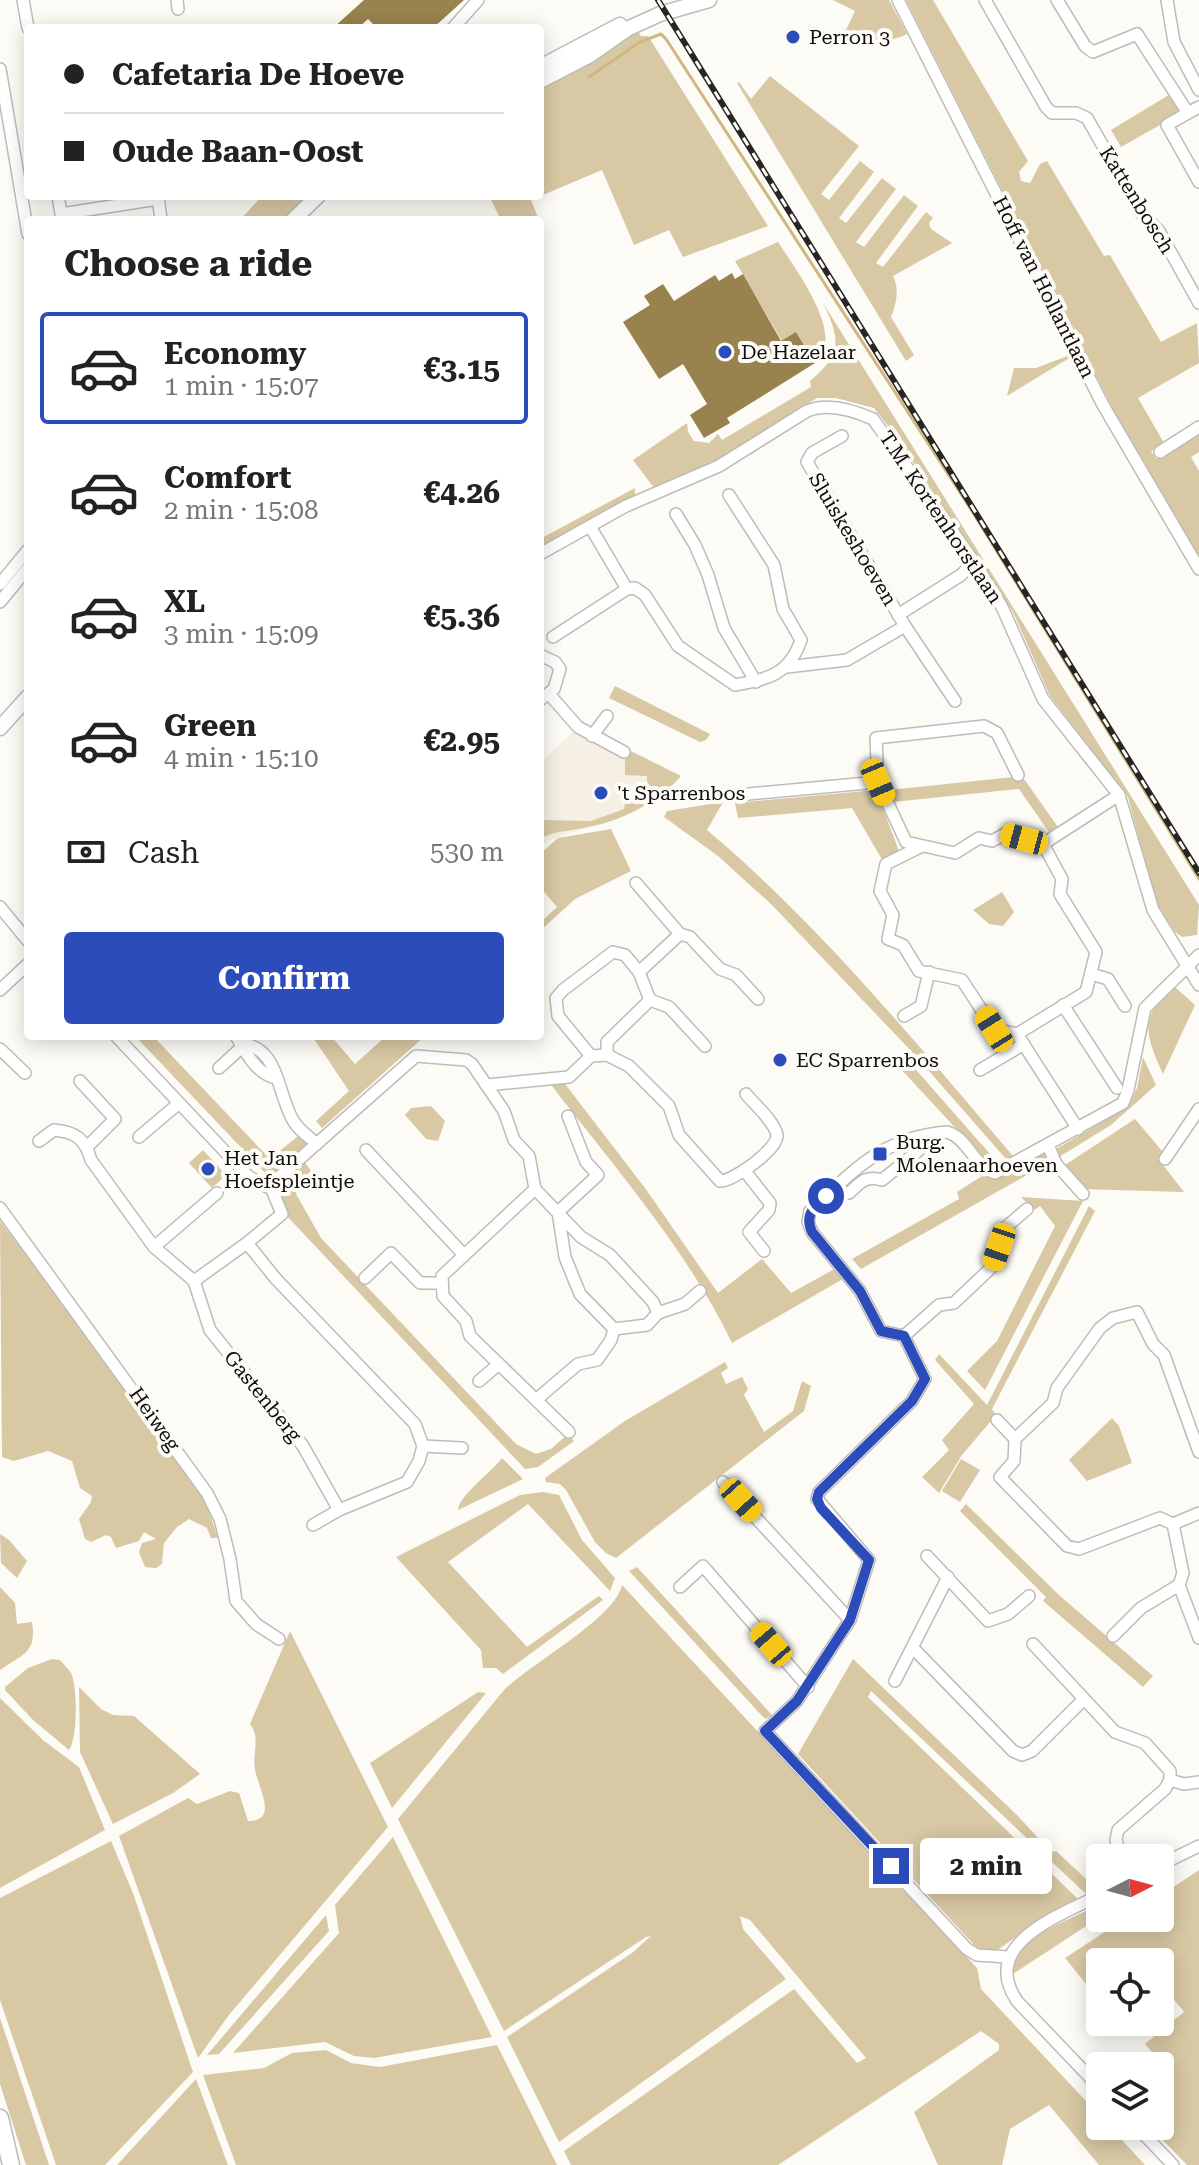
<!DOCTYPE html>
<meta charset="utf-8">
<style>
:root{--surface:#fff;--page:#f2f2f2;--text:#222;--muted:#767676;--line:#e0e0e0;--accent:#2c4cbc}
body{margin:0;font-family:"Roboto Serif",serif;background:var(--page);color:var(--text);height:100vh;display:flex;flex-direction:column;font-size:30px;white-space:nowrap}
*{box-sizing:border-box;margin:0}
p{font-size:26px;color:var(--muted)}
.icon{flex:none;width:44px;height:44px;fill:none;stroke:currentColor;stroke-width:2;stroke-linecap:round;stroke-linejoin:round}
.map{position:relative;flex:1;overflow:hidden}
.drawer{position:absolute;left:24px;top:216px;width:520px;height:824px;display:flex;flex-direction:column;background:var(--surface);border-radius:8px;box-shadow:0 4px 20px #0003}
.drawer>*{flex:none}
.banner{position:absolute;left:24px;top:24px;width:520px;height:176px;border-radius:8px;box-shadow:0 4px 20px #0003;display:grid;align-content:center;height:176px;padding:0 40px;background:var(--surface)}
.needle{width:52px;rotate:84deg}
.buttons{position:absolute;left:1086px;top:1844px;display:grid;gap:16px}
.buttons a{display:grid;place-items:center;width:88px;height:88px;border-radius:8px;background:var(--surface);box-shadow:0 4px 20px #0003;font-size:40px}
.end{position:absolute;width:36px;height:36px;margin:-18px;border:10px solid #2c4cbc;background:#fff;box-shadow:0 0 0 4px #fff}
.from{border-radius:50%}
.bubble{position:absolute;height:56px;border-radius:8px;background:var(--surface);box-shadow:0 4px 20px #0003;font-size:26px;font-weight:700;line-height:56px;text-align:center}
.car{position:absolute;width:24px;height:48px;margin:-24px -12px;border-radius:10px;box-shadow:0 0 6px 2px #0007;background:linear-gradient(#f5c518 24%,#345 0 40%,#f5c518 0 76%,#345 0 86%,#f5c518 0)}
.banner b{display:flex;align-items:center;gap:28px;height:76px;font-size:30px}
.banner b+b{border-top:2px solid var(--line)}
.banner i{width:20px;height:20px;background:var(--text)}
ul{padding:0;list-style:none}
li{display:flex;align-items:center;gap:24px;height:112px;margin:0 16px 12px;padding:0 24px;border:4px solid transparent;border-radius:8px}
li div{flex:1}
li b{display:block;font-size:30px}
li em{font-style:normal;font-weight:700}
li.selected{border-color:var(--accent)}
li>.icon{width:72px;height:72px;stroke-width:1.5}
h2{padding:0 40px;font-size:36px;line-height:96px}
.pay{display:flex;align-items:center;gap:20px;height:88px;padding:0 40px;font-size:30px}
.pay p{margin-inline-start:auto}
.cta{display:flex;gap:16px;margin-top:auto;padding:16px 40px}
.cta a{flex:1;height:92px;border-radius:8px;background:var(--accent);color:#fff;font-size:32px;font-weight:700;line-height:92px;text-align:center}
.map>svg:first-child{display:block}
.built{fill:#f6f0e4}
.green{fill:#d8c8a4}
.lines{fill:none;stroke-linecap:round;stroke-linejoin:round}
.stream{stroke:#ceb781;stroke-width:3}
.building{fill:#98824d}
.minor-casing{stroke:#bebcb7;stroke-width:14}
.major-casing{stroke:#bebcb7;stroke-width:17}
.highway-casing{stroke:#bebcb7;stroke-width:19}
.minor{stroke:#fff;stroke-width:11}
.major{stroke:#fff;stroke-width:14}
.highway{stroke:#fff;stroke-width:16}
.rail-casing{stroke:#272624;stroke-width:6}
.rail{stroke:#fdfbf6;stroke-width:3;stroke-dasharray:9;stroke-linecap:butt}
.route{stroke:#2c4cbc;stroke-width:10}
.poi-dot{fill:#2c4cbc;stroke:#fdfbf6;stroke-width:3}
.labels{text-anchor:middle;stroke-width:8;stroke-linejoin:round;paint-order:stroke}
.poi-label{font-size:20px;fill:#0e0d0b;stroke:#fdfbf6;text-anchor:start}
.street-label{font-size:20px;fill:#0e0d0b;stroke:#fdfbf6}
</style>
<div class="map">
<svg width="1199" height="2165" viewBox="0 0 1199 2165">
<rect width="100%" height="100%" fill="#fdfbf6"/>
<path class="built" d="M576,729L621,756L676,778L650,802L632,812L540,844V763Z"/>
<g class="green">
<path d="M833,0H889L907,34C887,45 865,39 846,30L855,11Z"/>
<path d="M906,0H933L1028,161L1019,172L1021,181L1030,183L1040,164L1047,161L1104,256L1110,255L1161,342L1197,323L1199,363L1138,398L1164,443L1151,451L1156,459L1199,434V452L1191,457L1199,471V556L1116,415Z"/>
<path d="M637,30L641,36H648L768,226L683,257L669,230L634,245L602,170L531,200L539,220H501L489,196H540V80Z"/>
<path d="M770,76L859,146L821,194L829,200L860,161L874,172L839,218L846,223L882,178L896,189L856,242L864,247L904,195L918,206L876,263L883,267L926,212L933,218L929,223L931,229L952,243L893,276C900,290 896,304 891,317L914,355L906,361L737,83L739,82L751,99Z"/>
<path d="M1172,93L1183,112L1121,147L1111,130Z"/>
<path d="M262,196H307L284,220H240Z"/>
<path d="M778,242C795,269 848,337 815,363L796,332L782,341L735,261Z"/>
<path d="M823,303L1199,905L1197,935L1182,937L1175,932L1156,903L1128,797L1050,696L1013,612L895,435L874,408L836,398H817L700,471L654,488L633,460L687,423L688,432L694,441L709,443L718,434L722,440L811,387L810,381C842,354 841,340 823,303Z"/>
<path d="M1070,355L1071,357L1007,396L1014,368H1036Z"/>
<path d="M635,488V498L540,547V539Z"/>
<path d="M615,686L710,734L706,740L700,742L609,698Z"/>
<path d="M625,748L681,776C658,802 622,821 588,827C572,831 555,830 540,839V820L591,821L624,809L626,799L647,798V776L625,775Z"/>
<path d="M1022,776L1060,830L1051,835L1019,789L893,802L889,790Z"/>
<path d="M876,790L899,851L884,863L852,808L738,818L735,803Z"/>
<path d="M723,802L707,830C821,926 916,1043 1013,1156L1006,1159L914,1054L771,904L718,856L664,817L667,811Z"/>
<path d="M611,829L631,871L575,899L540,931V923L557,907L540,887V854L558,838Z"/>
<path d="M1002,892L1014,912L1003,926L989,924L973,910Z"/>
<path d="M1175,987L1195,1005L1163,1074C1146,1036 1137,1016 1175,987Z"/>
<path d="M135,1036H153L270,1159L304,1131L311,1140L269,1177Z"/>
<path d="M312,1036H331L355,1064L386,1036H425L322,1128L316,1121L349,1091Z"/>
<path d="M1143,1057L1156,1085L1111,1125L1059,1157L1056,1149L1128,1107L1137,1088Z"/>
<path d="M905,1063H910L998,1163L985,1160L899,1067Z"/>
<path d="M562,1080L645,1188L718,1293L762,1259L791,1293L840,1266L848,1276L732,1343C687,1249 611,1163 548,1081Z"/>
<path d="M431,1106L445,1121L438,1141L426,1139L405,1115L411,1108Z"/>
<path d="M1135,1119L1168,1158L1163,1165L1184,1192L1080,1189L1065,1165Z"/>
<path d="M203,1150L226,1175L212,1188L189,1163Z"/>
<path d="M1043,1154H1046L1050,1162L861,1269L852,1259L959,1199L957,1192L982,1176L994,1179Z"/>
<path d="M304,1161L311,1171L299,1183L296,1194L321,1238L516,1444L536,1454L551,1449L568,1434L574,1441L538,1467L525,1469L285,1214L278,1185Z"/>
<path d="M1021,1197L1083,1201L985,1390L967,1371L997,1341L1055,1226L1040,1206L1034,1210Z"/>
<path d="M1089,1206L1095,1211L992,1409L996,1415L962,1455L939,1493L922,1477L949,1450L942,1440L974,1404L935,1360L939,1354L987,1405Z"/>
<path d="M0,1221L159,1429L205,1500L218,1538H211L207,1528L189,1519L177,1527L164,1543L162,1564L156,1568L145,1567L139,1552L142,1543L156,1539L144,1532L139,1541L116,1548L111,1537L106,1535L91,1542L85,1539L79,1519L91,1502L92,1496L80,1488L72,1461L48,1451L14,1461L2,1457Z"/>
<path d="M725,1362L728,1368L721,1373L726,1384L742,1377L748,1389L744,1395L764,1432L793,1411L802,1381L811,1386L804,1411L616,1558L606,1553L595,1542L566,1490L560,1484L546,1482L545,1478L625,1421Z"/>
<path d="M1112,1418L1119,1426L1132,1463L1087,1481L1069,1460Z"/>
<path d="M502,1458L523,1479L458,1510C459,1495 491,1473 502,1458Z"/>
<path d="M961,1459L980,1470L960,1502L942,1491Z"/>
<path d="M543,1492L559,1495L582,1540L615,1578L610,1591L528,1504L448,1562L527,1647L596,1598L599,1596L603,1600L503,1674L496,1668H483L481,1650L396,1557L520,1495Z"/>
<path d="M966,1504L1060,1596L1153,1676L1143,1687L1043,1601L1046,1597L960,1511Z"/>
<path d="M0,1534L9,1540L27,1561L17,1578L1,1563Z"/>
<path d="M637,1567L772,1715H773L765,1719L629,1571Z"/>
<path d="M622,1585L977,1968L981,1989L1100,2116V2126H1109L1145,2165H1099L1049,2105L1010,2129L1002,2165H938L914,2112L999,2050V2044L981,2031L778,2165H571L564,2151L794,1989L857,2063L866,2058L750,1920L740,1916L743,1929L786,1979L559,2142L507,2037L632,1953L651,1936L646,1937L504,2031L398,1819L504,1690C532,1663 615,1618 622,1585Z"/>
<path d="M0,1587L15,1603L17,1624L32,1622C37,1653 23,1654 0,1670Z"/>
<path d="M290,1631L388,1827L229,2015L198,2058L119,1836L188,1798L197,1804L230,1791L239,1793L248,1821C280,1821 257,1786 255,1769C252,1753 261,1738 250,1724Z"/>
<path d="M52,1659L60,1660C63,1664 70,1670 72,1675C77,1690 78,1738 69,1750L32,1719L5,1690V1687L28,1668Z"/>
<path d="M853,1659L1018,1816L1051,1852L1056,1851L1099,1891L1088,1896L871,1691L868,1697L1079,1900L1040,1920L999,1949L989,1952L975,1946L798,1754Z"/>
<path d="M79,1687L101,1709L113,1715L134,1716L200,1774L173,1793L113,1824L80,1752Z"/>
<path d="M478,1692L486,1693L392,1808L370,1763Z"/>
<path d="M0,1698L44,1741L79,1767L105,1830L0,1888Z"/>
<path d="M393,1837L492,2037L374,2058L354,2056L325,2042L233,2053L339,1933L335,1905Z"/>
<path d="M111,1841L133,1893L193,2072L105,2165H56L0,2000V1898Z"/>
<path d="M1199,1870V2165H1187L1149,2126H1160V2066H1141L1154,2054L1145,2044L1184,2012L1160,1982V1962H1100V2001L1065,1958L1126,1918H1160V1896Z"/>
<path d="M1100,1905V1917L1010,1976C1011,1970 1011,1962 1014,1957C1023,1937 1079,1914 1100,1905Z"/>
<path d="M326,1915L329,1931L219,2054L207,2055Z"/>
<path d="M0,2018L49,2165H26L0,2084Z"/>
<path d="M497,2045L557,2165H236L203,2075L264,2068L292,2053L326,2050L351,2063L380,2067Z"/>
<path d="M196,2079L228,2165H117Z"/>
</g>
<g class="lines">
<path class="stream" d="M589,77L640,42L661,34L666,39L972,511L1199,879"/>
</g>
<g class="building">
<path d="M364,0H464L433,28H377L368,19L358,28H333Z"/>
<path d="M732,273L735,279L743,274L781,341L796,332L815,363L727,418L730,423L704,438L690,415L707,404L683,364L659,379L623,322L650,305L644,296L663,284L674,301L715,275L719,281Z"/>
</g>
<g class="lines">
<defs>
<g id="minor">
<path d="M23,0L28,28"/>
<path d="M177,0L178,9"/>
<path d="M898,0L1103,405L1199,569"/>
<path d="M985,0L1046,107L1052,113H1076L1087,118L1141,213L1159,231L1199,303"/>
<path d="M1057,0L1085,46L1093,52L1137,34L1188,113L1199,107"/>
<path d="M1167,0L1174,42L1199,90"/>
<path d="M453,28L478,0"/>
<path d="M0,69L28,234"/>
<path d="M1188,113L1167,125L1199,182"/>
<path d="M58,196L62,219"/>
<path d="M158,196L161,220"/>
<path d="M61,214L158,199"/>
<path d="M842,436L812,453L807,462L905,626L955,701"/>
<path d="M1160,452L1199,427"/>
<path d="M676,514L695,545L708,575L724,628L756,682"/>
<path d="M591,528L627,589"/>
<path d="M540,554L626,506L719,466L807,411C828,402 853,410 873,419L974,562L1002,607L1043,699L1119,795L1153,910L1199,985"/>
<path d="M0,584L28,550"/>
<path d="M0,602L28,568"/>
<path d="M898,615L961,575L974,562"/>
<path d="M553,637L627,589L635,588L645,595L678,646L735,685C768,679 789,675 801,640L783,609L774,565L729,495"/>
<path d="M540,655L555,662L560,669L554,689L540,700"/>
<path d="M787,667L847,660L905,626"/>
<path d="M549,694L578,727L624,752"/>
<path d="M592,736L607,716"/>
<path d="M878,782L876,738L984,726L997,733L1018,775"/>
<path d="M738,795L878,782L906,842L955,853L979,838L992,841L1005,834L1043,844L1062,879L1060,894L1096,952L1086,992L1017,1034L994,1029L962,980L919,971L903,945L888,939L893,915L880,891L886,864L922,846"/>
<path d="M1043,844L1119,795"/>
<path d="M636,883L680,934L690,937L720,969L736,975L758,999"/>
<path d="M0,907L28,941"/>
<path d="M639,972L625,955L613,952L563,990L556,998L558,1016L591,1056L607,1055L629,1066L669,1106L679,1135L720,1181C734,1181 778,1149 777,1135C775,1122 754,1104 746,1094"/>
<path d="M1091,974L1108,979L1125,1006"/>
<path d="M0,990L28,964"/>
<path d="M650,1000L669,1007L705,1046"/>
<path d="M1063,1005L1117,1088"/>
<path d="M904,1016L921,1006L929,972"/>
<path d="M1017,1034L1078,1129"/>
<path d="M116,1036L248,1176L267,1187L270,1185"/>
<path d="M236,1036C246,1052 256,1074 276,1078"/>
<path d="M240,1043C281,1048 276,1093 294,1122C299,1130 309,1137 317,1144"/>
<path d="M0,1049L25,1073"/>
<path d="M607,1055V1042L650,1000L639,972L680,934"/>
<path d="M219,1068L241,1048"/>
<path d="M980,1070L1024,1044"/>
<path d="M80,1081L115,1119L87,1147"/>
<path d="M486,1085L569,1077L591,1056"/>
<path d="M139,1137L178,1104"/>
<path d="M39,1141L54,1130C76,1132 85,1139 91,1160L154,1247L194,1281L210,1330L303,1446L339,1510"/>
<path d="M1048,1145L1056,1164L1083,1194"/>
<path d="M366,1150L464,1255"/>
<path d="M1165,1159L1199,1109"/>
<path d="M744,1170L770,1203L769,1210L749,1232L764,1251"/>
<path d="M270,1185L416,1056L466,1060L472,1064L504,1111L514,1140L529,1156L535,1189L581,1237L610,1255L653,1302L658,1313L647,1325L614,1329L580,1294L565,1257L558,1212L598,1175L586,1162L568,1116"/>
<path d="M535,1189L442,1276L443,1296L466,1321L470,1336L569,1432"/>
<path d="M849,1193C861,1182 866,1175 882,1180L918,1151L921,1145L910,1140"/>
<path d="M0,1208L207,1493L220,1519L230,1559L236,1601L256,1624L279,1639"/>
<path d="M247,1243L276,1279L415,1424L423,1446L419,1461L407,1482L339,1510L313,1525"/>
<path d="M154,1247L217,1193"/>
<path d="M365,1278L391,1253L420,1283H442"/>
<path d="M194,1281L247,1243L282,1214L270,1185"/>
<path d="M658,1313L685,1304L700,1291"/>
<path d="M904,1336L939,1305L954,1303L993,1266L1006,1227L1027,1209"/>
<path d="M479,1381L499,1364"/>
<path d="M537,1399L578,1364L597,1360L611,1340L614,1329"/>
<path d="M997,1420L1015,1439"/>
<path d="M423,1446L462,1448"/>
<path d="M723,1482L850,1620L797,1701L765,1731L967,1949L977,1955L1008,1957"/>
<path d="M1199,1513L1173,1524L1183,1573L1179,1585L1199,1638"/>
<path d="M1173,1524L1160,1518L1079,1549L1067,1546L1000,1477L1014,1461L1015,1439L1053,1403L1057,1388L1100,1328L1113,1318L1137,1312L1153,1344L1164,1355L1199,1452"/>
<path d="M927,1556L988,1621L1008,1614L1029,1596"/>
<path d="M680,1587L703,1566L808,1687"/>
<path d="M850,1620L869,1560L817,1499L819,1492L912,1401L925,1379L904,1336L881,1331L860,1291L812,1232L808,1222L810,1211C854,1170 883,1137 947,1132C968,1138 974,1167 995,1173L1123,1103L1128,1090L1145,1008L1199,955"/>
<path d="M1113,1636L1141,1608L1179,1585"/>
<path d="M1033,1644L1115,1732L1145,1743L1170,1771V1780L1184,1784L1199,1782"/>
<path d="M913,1648L1013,1751L1022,1755L1032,1751L1084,1699"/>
<path d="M895,1681L948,1577"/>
<path d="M1121,1858L1116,1840L1118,1830L1165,1789L1170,1780"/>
<path d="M1160,1865L1199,1846"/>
<path d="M1100,1895C1058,1916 979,1944 1017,2001L1100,2088"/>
<path d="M1136,2126L1173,2165"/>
</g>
<g id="major">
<path d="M540,67L620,25"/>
<path d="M540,81L590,55L627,29L660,14L709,0"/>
<path d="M293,220L318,196"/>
<path d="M0,728L28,697"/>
</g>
<path id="highway" d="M0,2118L11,2165"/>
</defs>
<use href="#minor" class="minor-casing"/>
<use href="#major" class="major-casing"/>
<use href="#highway" class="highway-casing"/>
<use href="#minor" class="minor"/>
<use href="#major" class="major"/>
<use href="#highway" class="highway"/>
<defs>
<path id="rail" d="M658,0L1199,873"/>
</defs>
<use href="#rail" class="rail-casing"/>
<use href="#rail" class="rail"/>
</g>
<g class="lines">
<path class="route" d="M826,1196C814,1208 804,1214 812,1232L860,1291L881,1331L904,1336L925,1379L912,1401L819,1492L817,1499L821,1508L869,1560L850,1620L797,1701L765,1731L891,1866"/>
</g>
<g class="poi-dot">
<circle cx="793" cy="37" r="8"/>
<circle cx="725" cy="352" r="8"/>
<circle cx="601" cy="793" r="8"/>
<circle cx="780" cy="1060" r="8"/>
<rect x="872" y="1146" width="16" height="16" rx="4"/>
<circle cx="208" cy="1169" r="8"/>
</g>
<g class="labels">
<g class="poi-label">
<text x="809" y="44">Perron 3</text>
<text x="741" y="359">De Hazelaar</text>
<text x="617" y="800">'t Sparrenbos</text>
<text x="796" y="1067">EC Sparrenbos</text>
<text x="896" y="1149">Burg.<tspan x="896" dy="23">Molenaarhoeven</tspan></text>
<text x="224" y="1165">Het Jan<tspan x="224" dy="23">Hoefspleintje</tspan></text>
</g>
<g class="street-label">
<text transform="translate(1137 200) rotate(58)" y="7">Kattenbosch</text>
<text transform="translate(1044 287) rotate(63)" y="7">Hoff van Hollantlaan</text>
<text transform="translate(941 517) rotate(56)" y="7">T.M. Kortenhorstlaan</text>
<text transform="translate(853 539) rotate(59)" y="7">Sluiskeshoeven</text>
<text transform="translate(263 1396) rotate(51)" y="7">Gastenberg</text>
<text transform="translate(155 1419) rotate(55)" y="7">Heiweg</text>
</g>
</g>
</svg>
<div class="buttons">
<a><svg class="needle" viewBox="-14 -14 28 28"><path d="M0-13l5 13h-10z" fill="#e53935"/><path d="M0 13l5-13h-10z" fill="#767676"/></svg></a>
<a><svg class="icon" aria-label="locate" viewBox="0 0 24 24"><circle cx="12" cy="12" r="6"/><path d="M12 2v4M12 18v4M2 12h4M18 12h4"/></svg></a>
<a><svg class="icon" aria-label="layers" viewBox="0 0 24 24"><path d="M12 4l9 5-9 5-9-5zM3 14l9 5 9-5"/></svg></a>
</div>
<i class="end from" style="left:826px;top:1196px"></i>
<i class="end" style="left:891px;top:1866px"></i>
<div class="bubble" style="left:920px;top:1838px;width:132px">2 min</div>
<i class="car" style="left:878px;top:782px;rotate:157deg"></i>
<i class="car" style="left:1024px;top:839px;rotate:285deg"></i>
<i class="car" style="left:994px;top:1029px;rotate:328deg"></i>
<i class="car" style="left:999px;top:1247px;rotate:199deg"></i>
<i class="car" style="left:741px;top:1500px;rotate:138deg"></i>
<i class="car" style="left:771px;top:1644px;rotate:319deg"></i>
<div class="banner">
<b><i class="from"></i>Cafetaria De Hoeve</b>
<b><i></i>Oude Baan-Oost</b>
</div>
<section class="drawer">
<h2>Choose a ride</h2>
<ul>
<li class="selected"><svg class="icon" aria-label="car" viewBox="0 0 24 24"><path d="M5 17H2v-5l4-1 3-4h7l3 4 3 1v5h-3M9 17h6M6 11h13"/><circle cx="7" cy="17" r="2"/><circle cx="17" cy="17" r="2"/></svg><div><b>Economy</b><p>1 min · 15:07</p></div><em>€3.15</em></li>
<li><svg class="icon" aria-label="car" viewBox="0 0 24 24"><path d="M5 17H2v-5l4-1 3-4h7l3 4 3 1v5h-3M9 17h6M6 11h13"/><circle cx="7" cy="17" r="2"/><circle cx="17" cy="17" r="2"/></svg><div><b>Comfort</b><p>2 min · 15:08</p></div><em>€4.26</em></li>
<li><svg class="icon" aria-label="car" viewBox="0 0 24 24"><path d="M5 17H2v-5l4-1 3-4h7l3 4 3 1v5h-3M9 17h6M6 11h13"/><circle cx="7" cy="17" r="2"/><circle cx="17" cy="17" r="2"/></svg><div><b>XL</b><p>3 min · 15:09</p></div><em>€5.36</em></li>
<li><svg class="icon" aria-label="car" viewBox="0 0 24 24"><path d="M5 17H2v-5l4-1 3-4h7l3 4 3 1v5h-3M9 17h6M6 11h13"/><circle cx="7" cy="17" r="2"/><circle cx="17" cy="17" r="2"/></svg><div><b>Green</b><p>4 min · 15:10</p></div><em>€2.95</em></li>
</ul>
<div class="pay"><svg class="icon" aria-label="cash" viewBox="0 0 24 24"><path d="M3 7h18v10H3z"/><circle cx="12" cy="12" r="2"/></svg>Cash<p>530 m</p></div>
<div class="cta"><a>Confirm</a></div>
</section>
</div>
